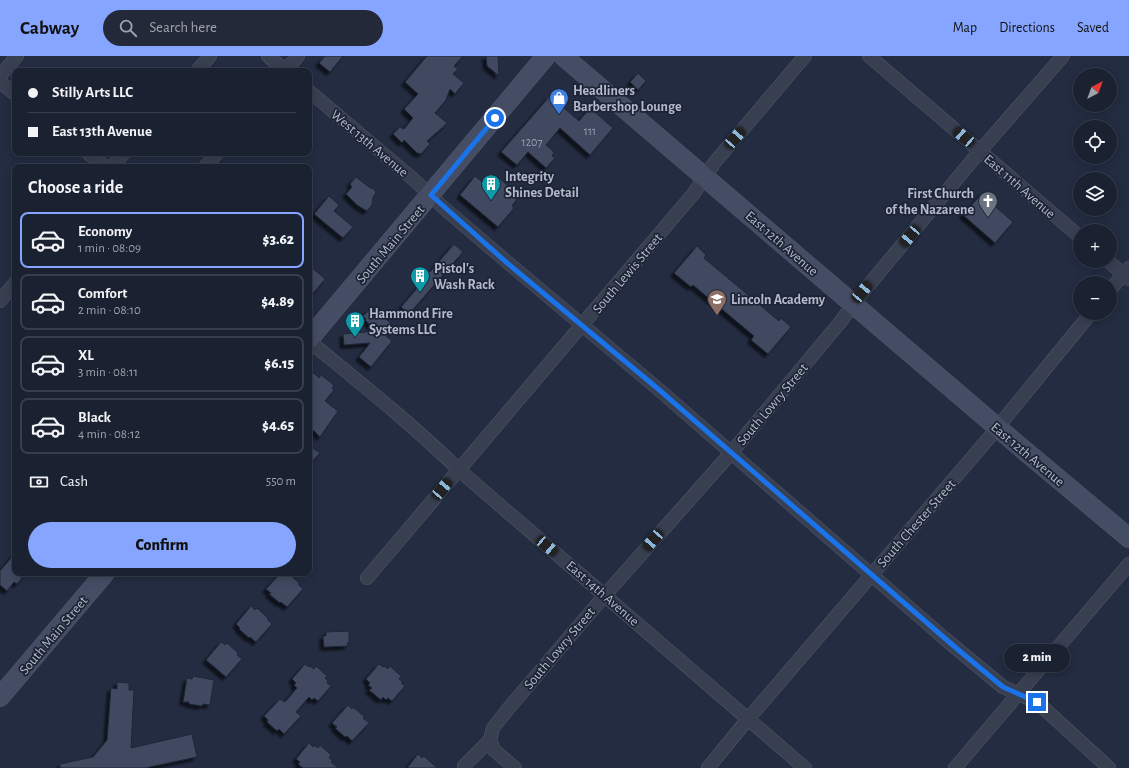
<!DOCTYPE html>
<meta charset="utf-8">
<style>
:root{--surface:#1a2131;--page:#232939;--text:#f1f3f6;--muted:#9fa3ab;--line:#383e4d;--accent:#85a5ff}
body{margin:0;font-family:"Alegreya Sans",sans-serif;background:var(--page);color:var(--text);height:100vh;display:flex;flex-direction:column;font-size:15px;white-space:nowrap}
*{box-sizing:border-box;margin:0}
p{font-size:13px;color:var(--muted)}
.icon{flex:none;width:22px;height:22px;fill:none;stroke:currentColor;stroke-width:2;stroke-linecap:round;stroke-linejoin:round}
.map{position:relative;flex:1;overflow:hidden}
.side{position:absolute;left:12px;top:108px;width:300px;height:412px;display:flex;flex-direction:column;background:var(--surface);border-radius:8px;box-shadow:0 2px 10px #0003,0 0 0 1px var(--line)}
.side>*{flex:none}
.hud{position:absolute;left:12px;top:12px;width:300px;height:88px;border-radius:8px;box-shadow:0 2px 10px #0003,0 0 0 1px var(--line);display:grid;align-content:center;height:88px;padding:0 16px;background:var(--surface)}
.needle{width:26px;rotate:41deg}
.fabs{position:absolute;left:1073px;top:12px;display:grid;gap:8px}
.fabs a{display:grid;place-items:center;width:44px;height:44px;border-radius:50%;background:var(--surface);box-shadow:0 2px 10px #0003,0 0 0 1px var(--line);font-size:20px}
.end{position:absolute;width:18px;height:18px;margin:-9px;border:5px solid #1a73e8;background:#fff;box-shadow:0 0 0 2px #fff}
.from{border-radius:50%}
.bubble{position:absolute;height:28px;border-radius:14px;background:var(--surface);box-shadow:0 2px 10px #0003,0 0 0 1px var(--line);font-size:13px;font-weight:800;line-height:28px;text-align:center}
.car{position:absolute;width:12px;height:24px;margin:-12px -6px;border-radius:5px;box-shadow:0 0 3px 1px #0007;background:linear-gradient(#222 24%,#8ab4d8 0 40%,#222 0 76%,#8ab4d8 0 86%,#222 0)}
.hud b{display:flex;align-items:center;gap:14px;height:38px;font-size:15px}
.hud b+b{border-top:1px solid var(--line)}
.hud i{width:10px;height:10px;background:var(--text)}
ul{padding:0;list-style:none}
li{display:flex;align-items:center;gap:12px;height:56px;margin:0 8px 6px;padding:0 8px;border:2px solid var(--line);border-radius:8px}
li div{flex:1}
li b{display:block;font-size:15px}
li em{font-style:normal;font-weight:800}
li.on{border-color:var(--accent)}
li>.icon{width:36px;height:36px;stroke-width:1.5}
h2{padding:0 16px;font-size:18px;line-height:48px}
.pay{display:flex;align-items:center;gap:10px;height:44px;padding:0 16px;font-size:15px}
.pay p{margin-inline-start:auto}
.button{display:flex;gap:8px;margin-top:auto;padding:8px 16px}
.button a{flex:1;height:46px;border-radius:24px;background:var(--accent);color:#111;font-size:16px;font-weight:800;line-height:46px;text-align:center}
header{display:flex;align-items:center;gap:24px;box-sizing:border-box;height:56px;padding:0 20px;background:var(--accent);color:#111}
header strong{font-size:19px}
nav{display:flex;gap:22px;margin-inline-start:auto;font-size:14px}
.search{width:280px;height:36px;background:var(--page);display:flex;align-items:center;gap:10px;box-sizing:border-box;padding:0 14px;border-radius:22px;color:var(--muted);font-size:15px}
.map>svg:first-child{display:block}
.building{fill:#3f4a61;stroke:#1e2638;filter:url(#shadow)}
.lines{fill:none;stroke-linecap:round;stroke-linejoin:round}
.minor-casing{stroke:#525a6b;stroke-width:14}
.secondary-casing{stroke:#525a6b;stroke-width:20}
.minor{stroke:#383f51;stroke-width:13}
.secondary{stroke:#454d64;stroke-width:19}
.route{stroke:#1a73e8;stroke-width:5}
.labels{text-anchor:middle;stroke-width:3.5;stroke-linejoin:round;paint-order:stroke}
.number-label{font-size:12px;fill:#979eb0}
.poi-label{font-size:14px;font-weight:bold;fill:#b4bacb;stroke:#1c2436;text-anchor:start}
.street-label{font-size:14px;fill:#b4bacb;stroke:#1c2436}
</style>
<header>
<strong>Cabway</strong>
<div class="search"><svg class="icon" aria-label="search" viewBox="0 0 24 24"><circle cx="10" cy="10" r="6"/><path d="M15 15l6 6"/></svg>Search here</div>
<nav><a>Map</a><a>Directions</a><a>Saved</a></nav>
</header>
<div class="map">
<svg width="1129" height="712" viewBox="0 0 1129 712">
<defs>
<filter id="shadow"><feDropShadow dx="-3.5" dy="3.5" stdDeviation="1" flood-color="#0009"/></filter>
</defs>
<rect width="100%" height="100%" fill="#232c41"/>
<g class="building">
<path d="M325,0H343L330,16L319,7Z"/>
<path d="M427,0H463L454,10L458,13L453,18L464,27L455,38L450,33L446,44L435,57L447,67L443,71L427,85L430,88L421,98L417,97L404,84L402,87L393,78L400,71L404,73L413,62L404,53L418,38L405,26Z"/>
<path d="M486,0H498L499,20L487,10Z"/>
<path d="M638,17L646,25L638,34L630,26Z"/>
<path d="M550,40L579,65L590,52L613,72L590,99L560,72L546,89L554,96L552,100L555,102L546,112L528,96L517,109L501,96Z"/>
<path d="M496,119L519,140L512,150L514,152L498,171L460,139L475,120L487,130Z"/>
<path d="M356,121L369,131L374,133L376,137L373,141L372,149L367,155L357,149L346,138L352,131L350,128Z"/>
<path d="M983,136L991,144L990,146L1013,166L995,187L963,159Z"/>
<path d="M329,140L339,149L334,155L353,171L343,182L314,158Z"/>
<path d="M454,188L463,196L409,258L401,251L425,223L422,221L428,214L430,216Z"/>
<path d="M697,190L706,199L704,202L779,265L781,262L791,271L768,298L751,284L754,280L693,229L691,231L674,217Z"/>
<path d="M309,209L325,223L309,242Z"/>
<path d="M370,253L373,255L374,253L394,270L386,280L392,285L371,311L359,301L370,287L344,289L343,278L377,275L365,264L366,263L363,260Z"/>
<path d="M314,317L319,322L321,319L334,329L332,332L334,334L325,345L338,355L320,381L309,370V323Z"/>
<path d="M309,389L320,397L309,409Z"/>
<path d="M15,497V517H23L20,520L22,522L17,528L14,526L7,535L0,529V515Z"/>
<path d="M281,517H288L299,527L298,528L303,533L287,551L281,546L280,547L269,538L271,537L266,533Z"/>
<path d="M251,550L255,554L257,552L268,562L267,563L272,568L256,586L250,581L249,582L239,573L240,572L236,568Z"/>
<path d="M349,575V587H347L348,590L324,591L323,580H326V576Z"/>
<path d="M221,586L225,589L227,587L238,597L237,599L242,603L226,621L206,604Z"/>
<path d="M305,608L309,611L310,610L314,613L316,610L327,620L325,622L328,625L327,627L331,630L318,645L314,642L312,644L309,641L296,656L301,660L284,678L279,673L277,675L267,666L268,664L264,660L280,643L284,646L286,645L297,632L294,629L296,627L292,623Z"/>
<path d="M379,608L383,611L384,610L388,613L390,610L401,620L399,623L403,626L401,627L405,630L392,645L388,642L386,644L383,641L381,644L369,634L372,632L368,629L370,627L366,623Z"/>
<path d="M193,620L214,624L210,649L203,648L202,650L189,648V646H183L187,622L192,623Z"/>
<path d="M117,626L129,627V634H134L131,692L192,678L197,701L145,712H60V708L93,701L107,684L111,632L117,633Z"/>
<path d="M348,649L352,653L353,651L365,661L363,662L369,667L352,685L347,680L345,681L335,672L337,671L332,667Z"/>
<path d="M309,687L313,691L314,689L318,692L320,689L331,699L329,702L333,705L331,706L338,712H303L298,708L300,706L296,703Z"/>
<path d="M418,698L422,702L424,700L437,712H407Z"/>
</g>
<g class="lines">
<defs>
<g id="minor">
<path d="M268,0L286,15"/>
<path d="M869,0L1080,181"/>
<path d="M197,15L210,0"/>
<path d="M285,15L298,0"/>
<path d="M0,20L17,0"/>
<path d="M0,26L15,38"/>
<path d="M309,35L413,123L445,153L506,205L657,332L944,582L1003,631L1037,646L1109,712"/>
<path d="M88,97L105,111"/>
<path d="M111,111L124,97"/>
<path d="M205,111L217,97"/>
<path d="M1108,205L1129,223"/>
<path d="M1110,234L1129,212"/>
<path d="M0,245L15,227"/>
<path d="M309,285C360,327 412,368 459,414L805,712"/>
<path d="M367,522L694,137L715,106L805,0"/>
<path d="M490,684L494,694L515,712"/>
<path d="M464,710L490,684L493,672L508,653L605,539L731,397L842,264L853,248L980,95L1063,0"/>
<path d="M708,712L748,663L988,383L1091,257"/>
<path d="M955,712L1129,508"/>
</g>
<g id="secondary">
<path d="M563,0L1012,384L1129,482"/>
<path d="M309,283L546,0"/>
<path d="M0,641L105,517"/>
</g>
</defs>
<use href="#minor" class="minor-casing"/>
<use href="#secondary" class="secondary-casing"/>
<use href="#minor" class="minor"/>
<use href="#secondary" class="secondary"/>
</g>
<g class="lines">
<path class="route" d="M495,62L431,139L506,206L657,332L956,592L1003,631L1037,646"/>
</g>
<defs>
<symbol id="shop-pin" viewBox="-11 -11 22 30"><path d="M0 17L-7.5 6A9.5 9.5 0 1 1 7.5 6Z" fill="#3f7fe0" stroke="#1c2436"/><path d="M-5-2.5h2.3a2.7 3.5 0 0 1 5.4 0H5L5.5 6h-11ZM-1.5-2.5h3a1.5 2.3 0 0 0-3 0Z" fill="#fff"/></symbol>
<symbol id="building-pin" viewBox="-11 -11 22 30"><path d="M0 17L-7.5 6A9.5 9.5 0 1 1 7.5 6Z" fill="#0f9aa8" stroke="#1c2436"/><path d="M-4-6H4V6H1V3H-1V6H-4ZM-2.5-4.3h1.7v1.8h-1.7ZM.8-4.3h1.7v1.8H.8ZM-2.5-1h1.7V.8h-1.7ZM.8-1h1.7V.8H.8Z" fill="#fff"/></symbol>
<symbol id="church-pin" viewBox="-11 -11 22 30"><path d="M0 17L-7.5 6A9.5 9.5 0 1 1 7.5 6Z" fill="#6b7280" stroke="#1c2436"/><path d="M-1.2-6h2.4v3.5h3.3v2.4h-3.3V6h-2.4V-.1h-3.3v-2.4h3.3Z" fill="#fff"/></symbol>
<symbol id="school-pin" viewBox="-11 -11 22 30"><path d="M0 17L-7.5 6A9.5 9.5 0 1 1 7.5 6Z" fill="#8d6e63" stroke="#1c2436"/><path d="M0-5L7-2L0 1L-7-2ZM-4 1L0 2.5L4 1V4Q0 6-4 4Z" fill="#fff"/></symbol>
</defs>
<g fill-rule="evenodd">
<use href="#shop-pin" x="548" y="31" width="22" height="30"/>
<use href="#building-pin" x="480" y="117" width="22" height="30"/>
<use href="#church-pin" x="977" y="134" width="22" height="30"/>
<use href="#building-pin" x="409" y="209" width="22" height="30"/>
<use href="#school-pin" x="706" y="232" width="22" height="30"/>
<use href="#building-pin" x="344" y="254" width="22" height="30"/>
</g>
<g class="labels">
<g class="number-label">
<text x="590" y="79">111</text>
<text x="532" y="90">1207</text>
</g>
<g class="poi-label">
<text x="573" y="39">Headliners<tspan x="573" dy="16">Barbershop Lounge</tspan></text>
<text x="505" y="125">Integrity<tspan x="505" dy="16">Shines Detail</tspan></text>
<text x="974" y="142" text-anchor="end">First Church<tspan x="974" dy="16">of the Nazarene</tspan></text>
<text x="434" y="217">Pistol's<tspan x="434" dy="16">Wash Rack</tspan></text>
<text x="731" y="248">Lincoln Academy</text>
<text x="369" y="262">Hammond Fire<tspan x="369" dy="16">Systems LLC</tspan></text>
</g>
<g class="street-label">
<text transform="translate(370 87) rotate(40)" y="5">West 13th Avenue</text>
<text transform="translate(1020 130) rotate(41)" y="5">East 11th Avenue</text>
<text transform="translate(782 187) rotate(41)" y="5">East 12th Avenue</text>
<text transform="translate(390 188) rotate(-50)" y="5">South Main Street</text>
<text transform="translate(627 217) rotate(-50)" y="5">South Lewis Street</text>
<text transform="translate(772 348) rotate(-50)" y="5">South Lowry Street</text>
<text transform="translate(1028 398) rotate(40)" y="5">East 12th Avenue</text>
<text transform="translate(916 467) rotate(-49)" y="5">South Chester Street</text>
<text transform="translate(603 537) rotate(41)" y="5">East 14th Avenue</text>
<text transform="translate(53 579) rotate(-50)" y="5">South Main Street</text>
<text transform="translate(559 592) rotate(-50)" y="5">South Lowry Street</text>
</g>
</g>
</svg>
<div class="fabs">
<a><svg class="needle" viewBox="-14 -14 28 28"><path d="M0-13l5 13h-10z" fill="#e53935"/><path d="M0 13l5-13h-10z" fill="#9fa3ab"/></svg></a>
<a><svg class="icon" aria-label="locate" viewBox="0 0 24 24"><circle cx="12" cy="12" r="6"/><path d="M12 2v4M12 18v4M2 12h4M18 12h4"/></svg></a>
<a><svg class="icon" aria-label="layers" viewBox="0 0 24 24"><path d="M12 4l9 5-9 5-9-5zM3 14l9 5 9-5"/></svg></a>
<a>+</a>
<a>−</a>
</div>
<i class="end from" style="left:495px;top:62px"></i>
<i class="end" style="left:1037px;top:646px"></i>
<div class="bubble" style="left:1004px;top:588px;width:66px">2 min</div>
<i class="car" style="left:964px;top:81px;rotate:311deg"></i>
<i class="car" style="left:735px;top:82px;rotate:41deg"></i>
<i class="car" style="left:910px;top:180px;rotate:220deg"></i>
<i class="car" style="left:862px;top:236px;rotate:40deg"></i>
<i class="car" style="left:442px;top:433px;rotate:40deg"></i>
<i class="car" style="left:653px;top:484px;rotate:221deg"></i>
<i class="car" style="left:547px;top:490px;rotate:130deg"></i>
<div class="hud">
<b><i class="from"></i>Stilly Arts LLC</b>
<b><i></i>East 13th Avenue</b>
</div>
<section class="side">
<h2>Choose a ride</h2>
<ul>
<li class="on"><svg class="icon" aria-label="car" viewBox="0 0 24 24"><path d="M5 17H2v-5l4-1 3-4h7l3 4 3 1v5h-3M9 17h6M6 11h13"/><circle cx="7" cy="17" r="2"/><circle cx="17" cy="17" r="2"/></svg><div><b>Economy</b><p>1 min · 08:09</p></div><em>$3.62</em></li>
<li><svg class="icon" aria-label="car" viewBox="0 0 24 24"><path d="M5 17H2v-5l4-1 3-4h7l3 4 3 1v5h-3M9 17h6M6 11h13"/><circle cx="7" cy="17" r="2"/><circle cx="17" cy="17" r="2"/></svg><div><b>Comfort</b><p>2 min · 08:10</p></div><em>$4.89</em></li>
<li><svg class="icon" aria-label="car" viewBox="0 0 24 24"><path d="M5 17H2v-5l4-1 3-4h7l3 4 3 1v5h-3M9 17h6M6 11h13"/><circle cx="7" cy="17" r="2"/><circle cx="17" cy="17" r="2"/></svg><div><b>XL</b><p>3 min · 08:11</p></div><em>$6.15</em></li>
<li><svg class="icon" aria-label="car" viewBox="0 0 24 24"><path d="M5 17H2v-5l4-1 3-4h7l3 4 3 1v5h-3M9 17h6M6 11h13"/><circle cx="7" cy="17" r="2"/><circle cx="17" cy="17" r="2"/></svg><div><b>Black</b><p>4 min · 08:12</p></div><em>$4.65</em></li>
</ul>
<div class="pay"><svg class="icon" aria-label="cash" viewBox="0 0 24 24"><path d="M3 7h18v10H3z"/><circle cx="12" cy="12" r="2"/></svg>Cash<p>550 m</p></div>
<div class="button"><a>Confirm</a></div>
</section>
</div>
